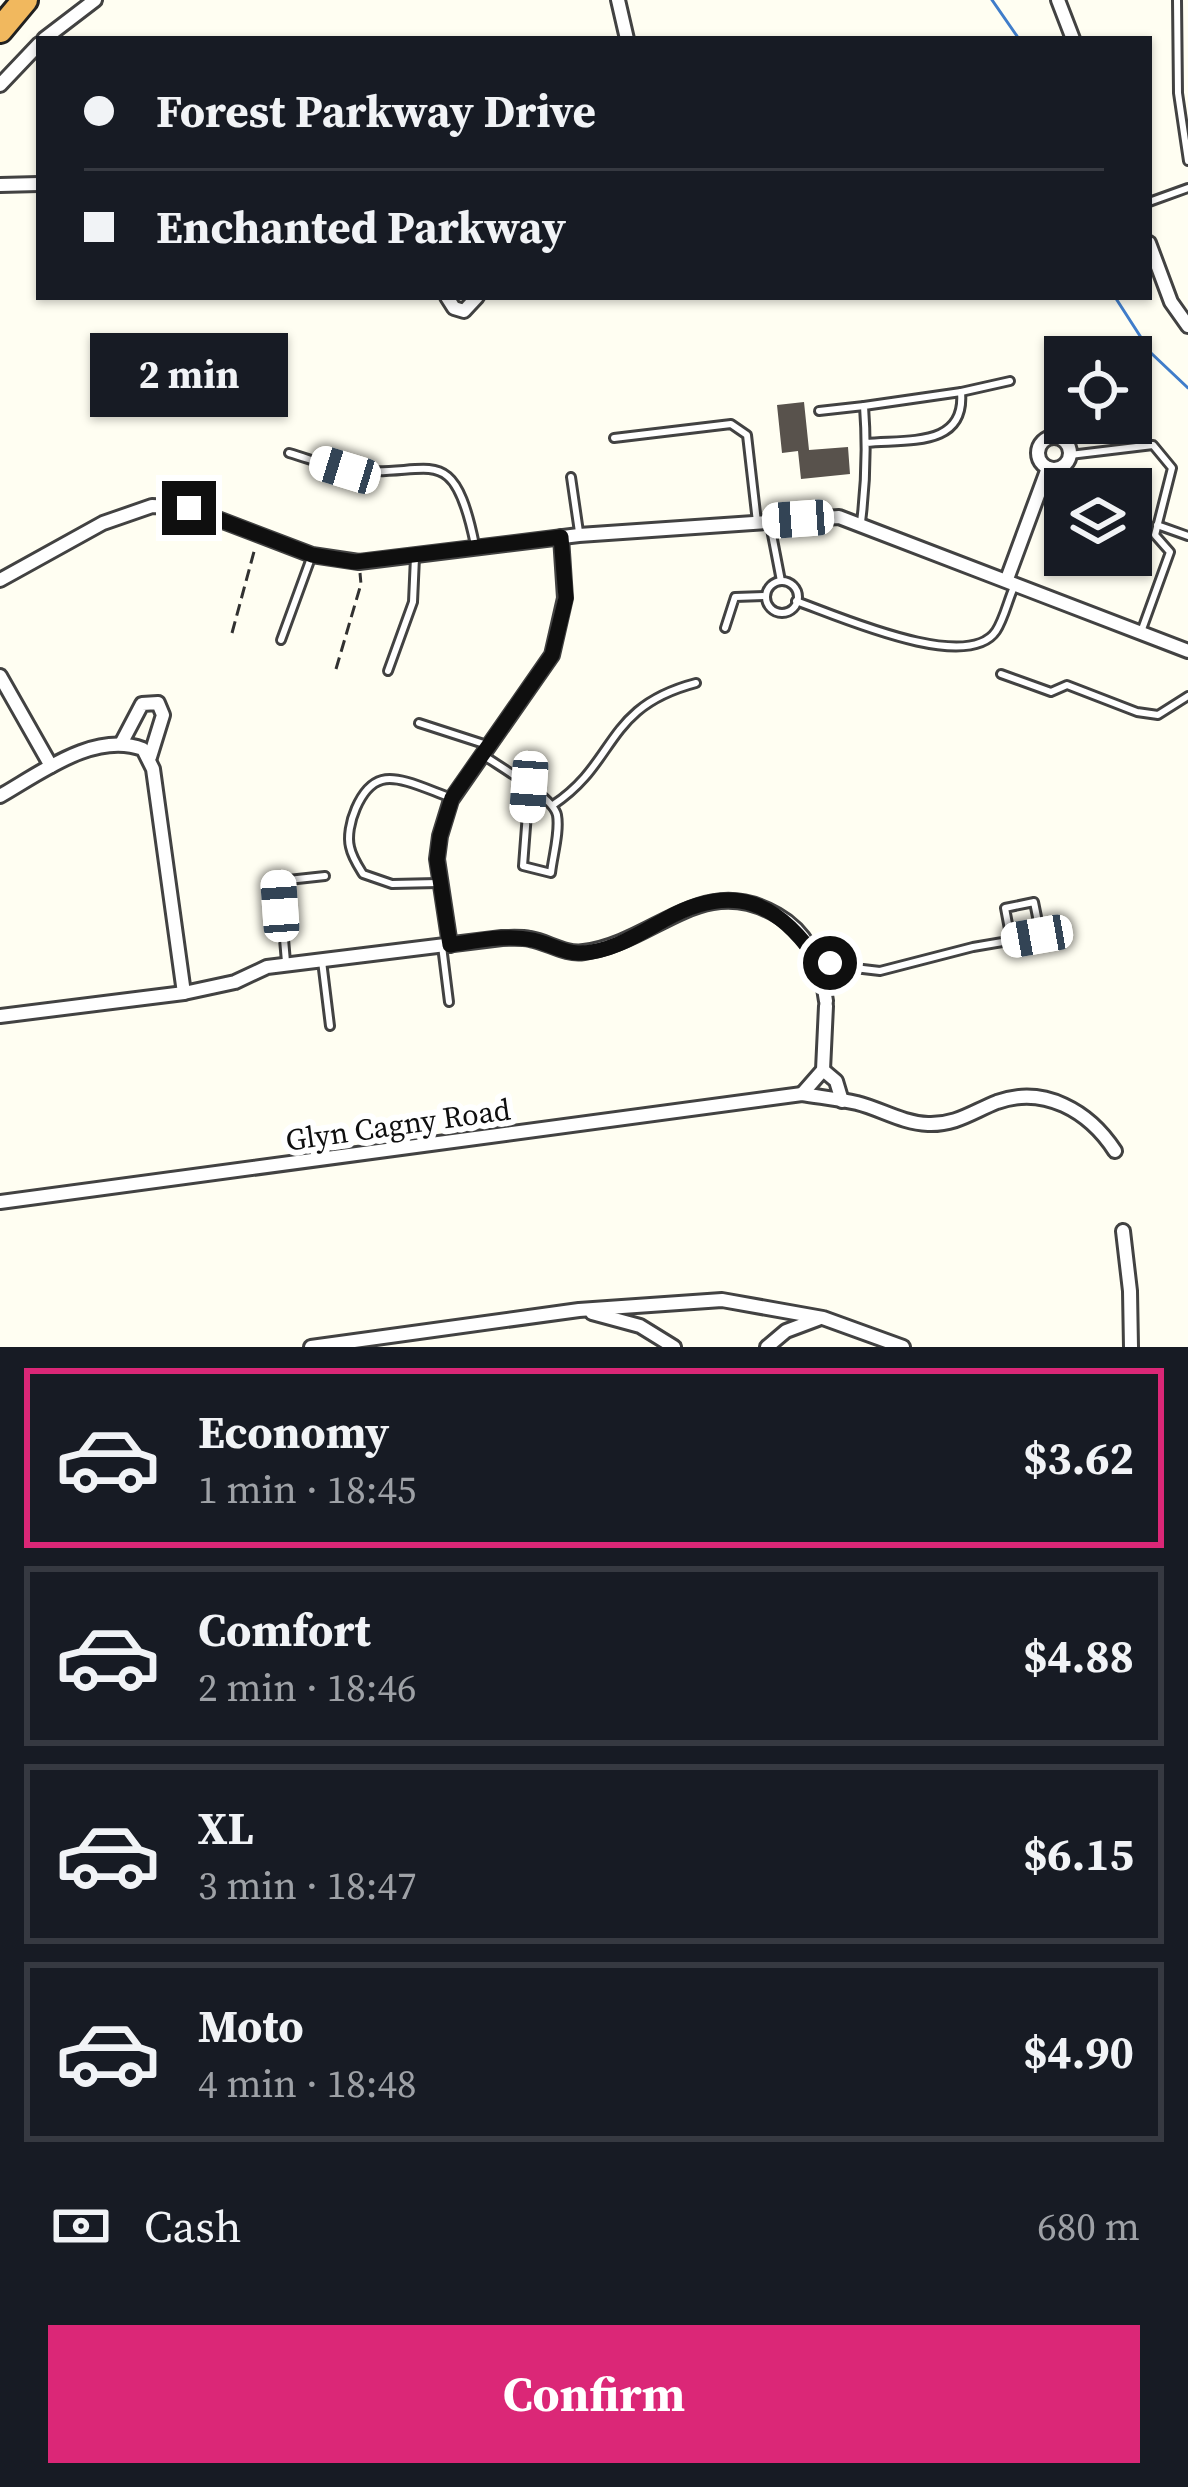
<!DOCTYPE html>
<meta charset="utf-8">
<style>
:root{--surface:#171b24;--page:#20242c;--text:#f1f3f6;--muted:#9ea1a6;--line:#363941;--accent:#db2777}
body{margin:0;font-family:"Source Serif 4",serif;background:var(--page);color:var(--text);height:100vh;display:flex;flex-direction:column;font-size:45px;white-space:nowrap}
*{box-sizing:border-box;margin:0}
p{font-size:39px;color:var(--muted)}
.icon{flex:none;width:66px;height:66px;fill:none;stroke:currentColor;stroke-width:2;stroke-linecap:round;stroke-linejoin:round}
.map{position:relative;height:1347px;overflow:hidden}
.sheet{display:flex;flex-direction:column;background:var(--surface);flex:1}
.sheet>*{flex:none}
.guide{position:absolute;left:36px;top:36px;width:1116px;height:264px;border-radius:0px;box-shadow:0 3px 9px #0004;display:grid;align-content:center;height:264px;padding:0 48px;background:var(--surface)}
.tools{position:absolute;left:1044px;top:336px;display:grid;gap:24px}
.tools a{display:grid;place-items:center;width:108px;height:108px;border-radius:0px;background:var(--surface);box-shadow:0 3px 9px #0004;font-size:60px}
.end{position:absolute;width:54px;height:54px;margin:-27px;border:15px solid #0f0f0f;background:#fff;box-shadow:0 0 0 6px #fff}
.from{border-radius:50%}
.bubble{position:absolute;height:84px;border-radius:0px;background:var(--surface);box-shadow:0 3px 9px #0004;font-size:39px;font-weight:700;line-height:84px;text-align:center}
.car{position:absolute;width:36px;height:72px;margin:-36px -18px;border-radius:15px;box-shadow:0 0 9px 3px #0007;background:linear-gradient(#fff 24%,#345 0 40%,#fff 0 76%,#345 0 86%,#fff 0)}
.guide b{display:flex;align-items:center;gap:42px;height:114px;font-size:45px}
.guide b+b{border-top:3px solid var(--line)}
.guide i{width:30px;height:30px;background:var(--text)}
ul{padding:21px 0 0;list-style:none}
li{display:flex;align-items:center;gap:36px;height:180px;margin:0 24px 18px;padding:0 24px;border:6px solid var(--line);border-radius:0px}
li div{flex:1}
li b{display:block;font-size:45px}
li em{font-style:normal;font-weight:700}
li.active{border-color:var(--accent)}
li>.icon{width:108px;height:108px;stroke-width:1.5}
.pay{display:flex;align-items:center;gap:30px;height:132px;padding:0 48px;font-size:45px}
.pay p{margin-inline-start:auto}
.primary-button{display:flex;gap:24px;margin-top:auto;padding:24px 48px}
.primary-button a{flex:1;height:138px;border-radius:0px;background:var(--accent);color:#fff;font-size:48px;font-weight:700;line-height:138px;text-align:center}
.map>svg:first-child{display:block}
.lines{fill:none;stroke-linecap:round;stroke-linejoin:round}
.stream{stroke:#407dca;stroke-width:3}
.building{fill:#58524c}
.lane-casing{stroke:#424242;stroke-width:12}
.street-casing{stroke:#424242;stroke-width:18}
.highway-casing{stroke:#202020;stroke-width:30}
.path{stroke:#313131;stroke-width:3;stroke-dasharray:12 6;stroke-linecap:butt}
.lane{stroke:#fff;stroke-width:6}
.street{stroke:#fff;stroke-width:12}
.highway{stroke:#f1b85e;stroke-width:24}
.route{stroke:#0f0f0f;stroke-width:15}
.labels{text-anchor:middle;stroke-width:12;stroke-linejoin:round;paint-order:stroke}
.street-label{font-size:30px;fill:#0f0f0f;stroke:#fff}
</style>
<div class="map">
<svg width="1188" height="1347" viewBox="0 0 1188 1347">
<rect width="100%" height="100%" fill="#fffef2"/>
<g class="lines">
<g class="stream">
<path d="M992,0L1019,39"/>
<path d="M1115,297L1151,353L1188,388"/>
</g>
</g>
<path class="building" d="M804,402L809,450L848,447L850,474L801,479L798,451L782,453L777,405Z"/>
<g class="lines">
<defs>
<g id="lane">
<path d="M1177,0L1178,93L1188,161"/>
<path d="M1149,202L1188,188"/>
<path d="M961,392L1010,381"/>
<path d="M819,411L864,406"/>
<path d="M614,438L731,424L747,435L757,522"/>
<path d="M1061,439L1067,423"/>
<path d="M289,453C307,458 326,466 344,469C428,482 452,432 475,545"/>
<path d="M1070,455L1153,445L1172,468L1155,535L1170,552L1141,632"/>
<path d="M571,477L579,532"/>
<path d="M861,522C866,483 867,446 864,406L961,392C966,448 907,439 866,443"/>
<path d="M770,524L781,581"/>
<path d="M1157,525L1188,536"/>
<circle cx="782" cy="597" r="16"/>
<path d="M796,601C836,615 967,674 996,631C1004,619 1008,600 1014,587"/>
<path d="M725,628L735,597L766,596"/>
<path d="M281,640L311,558"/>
<path d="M388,671L413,602L415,557"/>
<path d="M1001,674L1051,692L1067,685L1137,712L1158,715L1188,696"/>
<path d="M419,723L487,745"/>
<path d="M483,755C500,767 553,797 557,815C560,832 553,855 551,873L523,866L529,787"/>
<path d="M553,805C618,762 604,707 696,683"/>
<path d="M438,883L392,884L363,874C358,866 352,857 350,847C345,827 360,786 382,780C400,775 431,791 449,797"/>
<path d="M442,946L449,1002"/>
<path d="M322,961L330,1026"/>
<path d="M286,962L279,881L325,876"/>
<path d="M820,964L880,971L973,947L1038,936L1040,932L1034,902L1005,908L1011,940"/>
</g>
<g id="street">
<path d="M618,0L627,39"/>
<path d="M1058,0L1073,39"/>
<path d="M44,39L95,0"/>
<path d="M0,85L39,44"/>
<path d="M0,185L39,184"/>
<path d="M1149,243L1171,302L1188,326"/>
<path d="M447,297L454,308L464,311L477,297"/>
<circle cx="1054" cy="453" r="16"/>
<path d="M1007,579L1048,468"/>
<path d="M0,580L103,523L152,506L189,508L312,555L359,562L579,535L839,517L1188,651"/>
<path d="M0,676L51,766"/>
<path d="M122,742L142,704L158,703L163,715L150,757"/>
<path d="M0,796C42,772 95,731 143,749L153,769L184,993"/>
<path d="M450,945L437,859L440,836L451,800L552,655L565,598L561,537"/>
<path d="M0,1016L184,993L235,982L267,967L502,938C511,938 521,937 530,939C548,942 565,955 584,952C656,942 702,871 777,915C809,933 822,967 826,1001"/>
<path d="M823,1070L836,1081L842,1101"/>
<path d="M802,1094L823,1070L826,1006"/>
<path d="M0,1202L802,1094C820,1097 839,1099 857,1103C881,1109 902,1123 928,1124C956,1125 972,1112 997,1102C1044,1085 1089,1111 1115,1151"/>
<path d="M1123,1231L1130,1291L1131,1347"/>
<path d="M592,1313L640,1326L674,1347"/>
<path d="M311,1347L579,1310L722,1300L823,1318L903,1347"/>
<path d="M767,1347L786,1331L818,1319"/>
</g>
<path id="highway" d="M0,30L25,0"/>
</defs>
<use href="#lane" class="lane-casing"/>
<use href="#street" class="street-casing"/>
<use href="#highway" class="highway-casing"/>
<g class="path">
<path d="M232,633L255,548"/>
<path d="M336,669L361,584L360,573"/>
</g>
<use href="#lane" class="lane"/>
<use href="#street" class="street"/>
<use href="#highway" class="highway"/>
</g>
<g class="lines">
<path class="route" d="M189,508L312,555L355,562L561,537L566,598L552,655L452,798L440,836L437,860L450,945C477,941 506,934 533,940C548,943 563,953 578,953C608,954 639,934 664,920C733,881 778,901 820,964L830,963"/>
</g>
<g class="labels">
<g class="street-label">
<text transform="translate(398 1125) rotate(-8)" y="10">Glyn Cagny Road</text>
</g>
</g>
</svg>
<div class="tools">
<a><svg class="icon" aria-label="locate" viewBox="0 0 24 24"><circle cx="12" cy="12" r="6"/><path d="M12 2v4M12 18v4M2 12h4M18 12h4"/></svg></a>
<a><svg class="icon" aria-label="layers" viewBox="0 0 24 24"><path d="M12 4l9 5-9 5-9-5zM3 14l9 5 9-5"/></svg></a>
</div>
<i class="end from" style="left:830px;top:963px"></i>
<i class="end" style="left:189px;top:508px"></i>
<div class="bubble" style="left:90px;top:333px;width:198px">2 min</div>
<i class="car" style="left:345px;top:470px;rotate:287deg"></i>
<i class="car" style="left:798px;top:519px;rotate:266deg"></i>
<i class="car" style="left:529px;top:787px;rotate:184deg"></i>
<i class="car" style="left:280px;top:906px;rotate:356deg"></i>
<i class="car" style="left:1037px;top:936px;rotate:260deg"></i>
<div class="guide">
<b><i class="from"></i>Forest Parkway Drive</b>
<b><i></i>Enchanted Parkway</b>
</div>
</div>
<section class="sheet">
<ul>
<li class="active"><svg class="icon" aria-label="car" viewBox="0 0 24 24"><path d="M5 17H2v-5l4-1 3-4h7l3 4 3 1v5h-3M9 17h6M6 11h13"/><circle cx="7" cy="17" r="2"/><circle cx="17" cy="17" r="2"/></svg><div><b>Economy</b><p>1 min · 18:45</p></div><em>$3.62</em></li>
<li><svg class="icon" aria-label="car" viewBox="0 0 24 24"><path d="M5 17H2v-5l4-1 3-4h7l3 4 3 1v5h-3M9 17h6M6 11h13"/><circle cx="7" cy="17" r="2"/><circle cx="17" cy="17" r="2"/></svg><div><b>Comfort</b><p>2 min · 18:46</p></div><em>$4.88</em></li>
<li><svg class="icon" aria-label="car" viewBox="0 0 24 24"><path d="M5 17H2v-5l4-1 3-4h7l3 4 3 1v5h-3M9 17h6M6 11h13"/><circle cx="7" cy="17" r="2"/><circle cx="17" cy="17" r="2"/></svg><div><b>XL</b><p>3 min · 18:47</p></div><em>$6.15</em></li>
<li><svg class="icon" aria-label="car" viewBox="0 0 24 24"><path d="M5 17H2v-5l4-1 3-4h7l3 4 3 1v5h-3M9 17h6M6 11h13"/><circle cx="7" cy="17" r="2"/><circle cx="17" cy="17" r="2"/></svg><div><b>Moto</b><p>4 min · 18:48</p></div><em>$4.90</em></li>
</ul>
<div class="pay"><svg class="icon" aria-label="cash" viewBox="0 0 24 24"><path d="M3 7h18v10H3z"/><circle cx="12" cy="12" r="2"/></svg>Cash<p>680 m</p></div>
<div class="primary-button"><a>Confirm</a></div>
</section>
